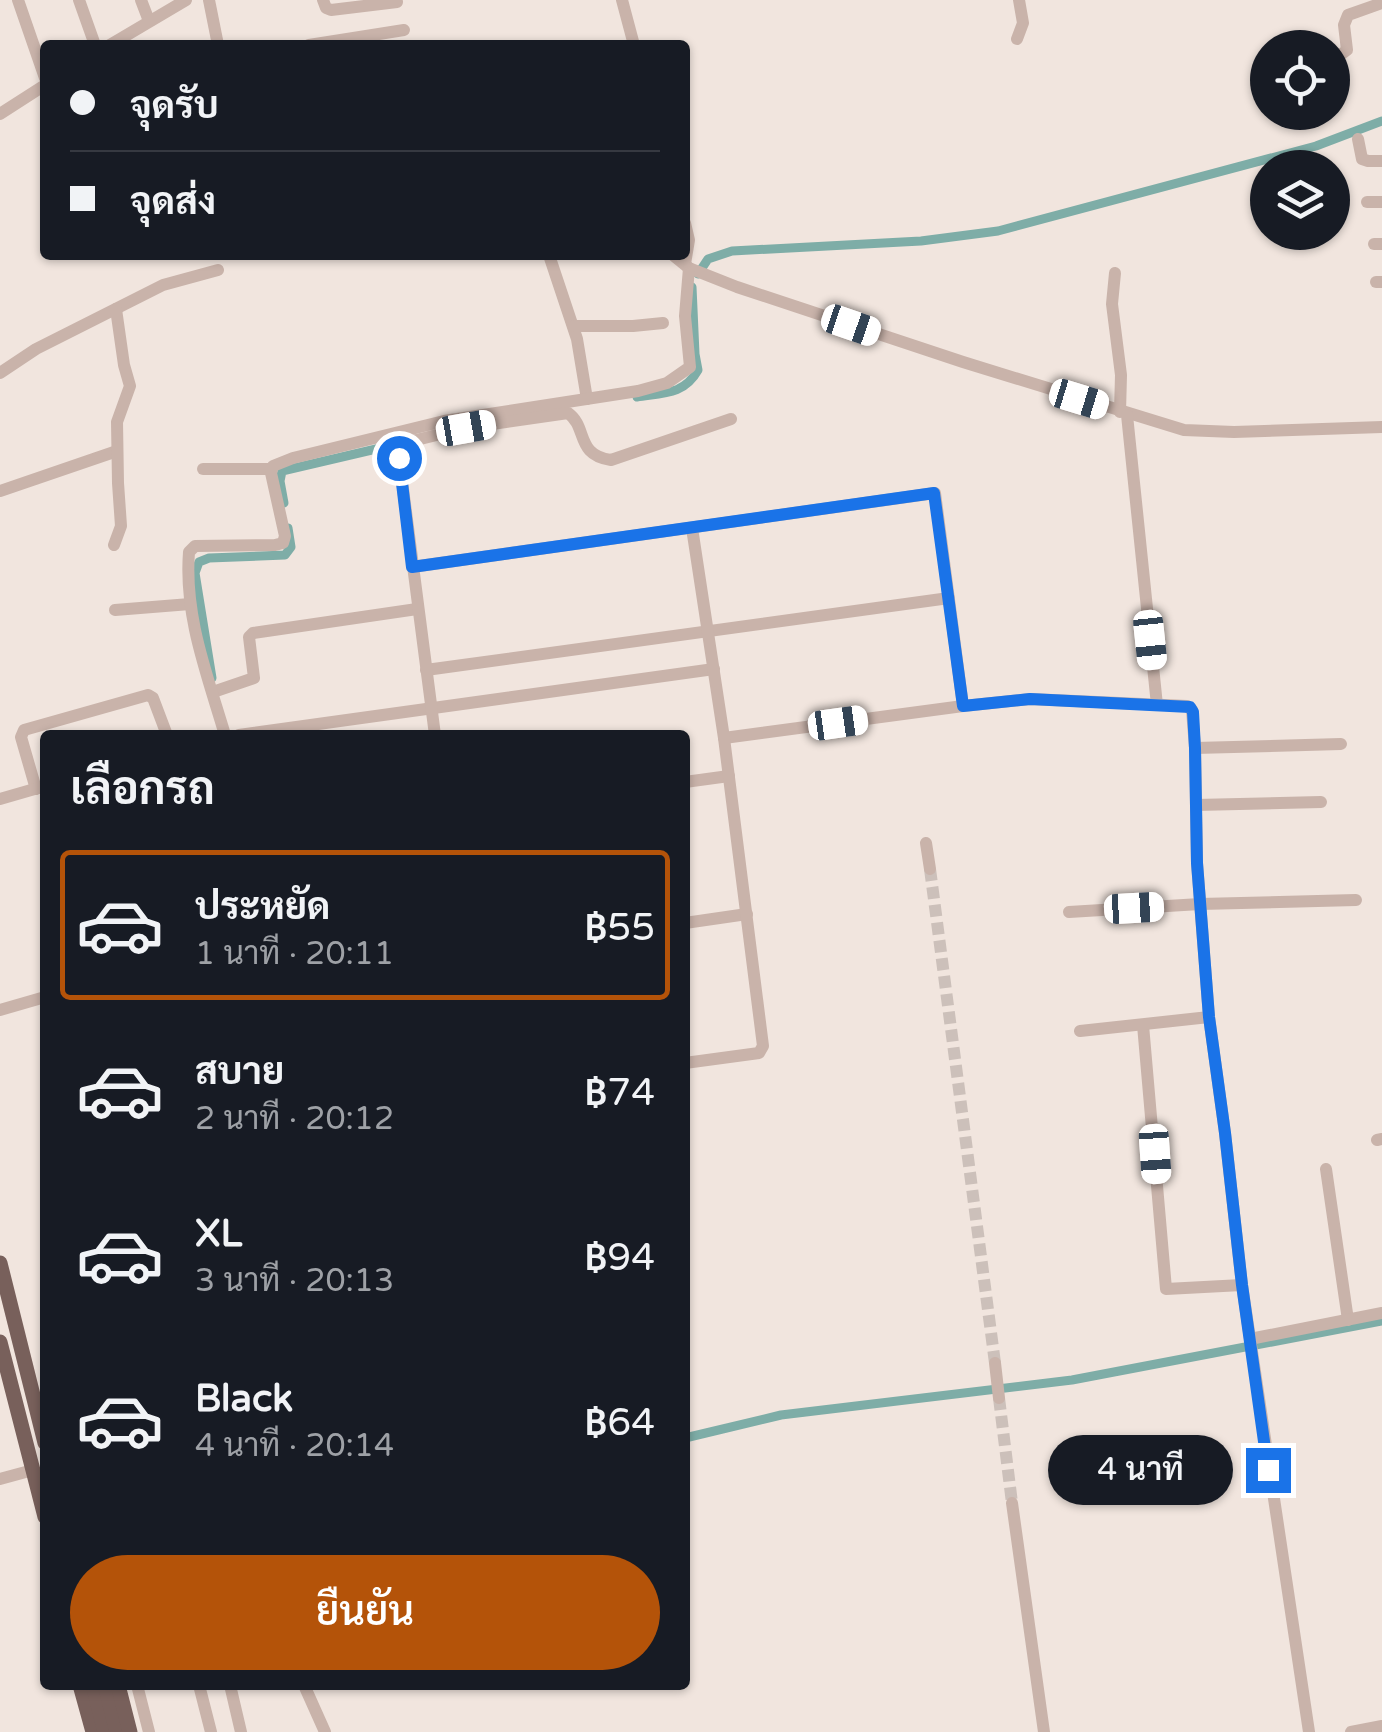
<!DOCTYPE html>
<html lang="th">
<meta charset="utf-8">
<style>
:root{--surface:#171b24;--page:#20242c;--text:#f1f3f6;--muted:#9ea1a6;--line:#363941;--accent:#b45309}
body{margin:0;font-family:"Varela Round",Sarabun,sans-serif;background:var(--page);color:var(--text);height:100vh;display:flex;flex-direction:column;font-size:38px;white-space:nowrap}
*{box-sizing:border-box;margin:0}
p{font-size:32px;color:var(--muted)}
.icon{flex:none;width:55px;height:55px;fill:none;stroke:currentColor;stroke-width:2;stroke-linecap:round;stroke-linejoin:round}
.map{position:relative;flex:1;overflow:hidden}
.drawer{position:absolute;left:40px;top:730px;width:650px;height:960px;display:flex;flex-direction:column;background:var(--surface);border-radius:10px;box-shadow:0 2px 8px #0004}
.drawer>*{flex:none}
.top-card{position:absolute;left:40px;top:40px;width:650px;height:220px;border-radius:10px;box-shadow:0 2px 8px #0004;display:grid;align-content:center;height:220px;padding:0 30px;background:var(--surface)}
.tools{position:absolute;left:1250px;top:30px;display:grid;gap:20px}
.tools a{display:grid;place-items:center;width:100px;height:100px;border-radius:50%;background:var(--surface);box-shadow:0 2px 8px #0004;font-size:50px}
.end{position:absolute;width:45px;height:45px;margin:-22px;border:12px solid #1a73e8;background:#fff;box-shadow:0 0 0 5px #fff}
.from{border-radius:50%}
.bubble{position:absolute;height:70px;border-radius:35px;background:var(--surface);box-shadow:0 2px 8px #0004;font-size:32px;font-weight:600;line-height:70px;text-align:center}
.car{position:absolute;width:30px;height:60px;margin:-30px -15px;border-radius:12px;box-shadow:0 0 8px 2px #0007;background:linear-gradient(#fff 24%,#345 0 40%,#fff 0 76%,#345 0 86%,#fff 0)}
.top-card b{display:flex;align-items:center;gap:35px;height:95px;font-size:38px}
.top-card b+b{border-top:2px solid var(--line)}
.top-card i{width:25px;height:25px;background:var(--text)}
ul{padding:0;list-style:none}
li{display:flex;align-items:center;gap:30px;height:150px;margin:0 20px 15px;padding:0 10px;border:5px solid transparent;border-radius:10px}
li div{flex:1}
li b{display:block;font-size:38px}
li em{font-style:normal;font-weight:600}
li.active{border-color:var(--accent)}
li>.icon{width:90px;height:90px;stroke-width:1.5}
h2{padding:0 30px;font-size:45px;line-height:120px}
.cta{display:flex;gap:20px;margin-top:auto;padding:20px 30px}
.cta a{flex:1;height:115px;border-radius:60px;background:var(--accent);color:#fff;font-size:40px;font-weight:600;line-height:115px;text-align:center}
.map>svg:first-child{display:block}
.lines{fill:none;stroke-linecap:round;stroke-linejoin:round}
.canal{stroke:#7eada7;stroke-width:9}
.minor-tunnel{stroke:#ccc0ba;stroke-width:12;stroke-dasharray:12 6;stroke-linecap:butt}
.minor{stroke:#c9b3aa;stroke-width:12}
.major{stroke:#78605b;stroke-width:15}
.route{stroke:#1a73e8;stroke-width:12}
</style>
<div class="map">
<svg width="1382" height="1732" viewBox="0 0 1382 1732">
<rect width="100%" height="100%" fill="#f1e5de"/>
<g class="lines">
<g class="canal">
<path d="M698,274L708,259L732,251L921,241L998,231L1316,146L1382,121"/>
<path d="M637,397C663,393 684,395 698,370L695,354L692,287"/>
<path d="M284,503L280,481L282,471L406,442"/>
<path d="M212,678L195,573L199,562L209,558L285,555L291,547L288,528"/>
<path d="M685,1438L781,1415L1072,1380L1382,1321"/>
</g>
<g class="minor-tunnel">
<path d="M930,869L995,1363"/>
<path d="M999,1398L1012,1503"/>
</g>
<g class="minor">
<path d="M18,0L45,78"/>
<path d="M79,0L95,45"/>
<path d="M141,0L149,21"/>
<path d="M209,0L218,45"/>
<path d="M323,0L326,8L331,10L397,2"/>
<path d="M622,0L634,45"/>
<path d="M1017,39L1023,23L1019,0"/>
<path d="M110,45L186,0"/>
<path d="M309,45L404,30"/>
<path d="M1332,61L1347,50L1344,25L1348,15L1382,3"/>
<path d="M0,114L45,85"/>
<path d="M1358,139L1362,159L1368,161H1382"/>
<path d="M1367,202H1382"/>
<path d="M1374,244H1382"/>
<path d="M549,255L577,339L587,399"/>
<path d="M673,255L689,268L737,287L963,362L1184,430L1234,432L1382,427"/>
<path d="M685,264L689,240L685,223"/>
<path d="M1115,273L1112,304L1121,375L1120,412"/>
<path d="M1376,282H1382"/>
<path d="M574,326H633L663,323"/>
<path d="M0,373L36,349L163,285L218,270"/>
<path d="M1127,415L1157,705"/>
<path d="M203,469H271"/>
<path d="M0,491L117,451"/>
<path d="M114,545L121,526L118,483L117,422L130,386L124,365L116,309"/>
<path d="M412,567L935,493L963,706"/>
<path d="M115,610L190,604"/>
<path d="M426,670L949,598"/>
<path d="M213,692L254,678L249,637L253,633L417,609"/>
<path d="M225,735C207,674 184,616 189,552L195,546L275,545L283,543L285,536L271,473L273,466L293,458L444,421L638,391L667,383L690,367L685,316L689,268"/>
<path d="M239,735L714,669"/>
<path d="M435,735L399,458L400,444L465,428L568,413C588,427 575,455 611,460L731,419"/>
<path d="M724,738L963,706L1030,699L1187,706L1192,710L1195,748L1197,863L1209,1017L1225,1133L1242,1285L1309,1732"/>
<path d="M1195,748L1341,744"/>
<path d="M685,782L729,776"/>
<path d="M36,789L21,737L24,730L148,695L153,698L167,735"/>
<path d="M0,799L45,786"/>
<path d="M1196,805L1321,802"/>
<path d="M926,843L930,869"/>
<path d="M1069,912L1200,904L1356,900"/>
<path d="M685,923L747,914"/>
<path d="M0,1010L45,997"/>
<path d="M1143,1025L1166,1289L1242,1285"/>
<path d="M1080,1031L1209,1017"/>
<path d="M685,1063L759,1053L763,1046L724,738L692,528"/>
<path d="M1377,1140L1382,1139"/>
<path d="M1326,1169L1348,1320"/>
<path d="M1250,1339L1382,1313"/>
<path d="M995,1363L999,1398"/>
<path d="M0,1479L33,1470"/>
<path d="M1012,1503L1044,1732"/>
<path d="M137,1685L149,1732"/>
<path d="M199,1685L211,1732"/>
<path d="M230,1685L241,1732"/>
<path d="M304,1685L325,1732"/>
<path d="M1351,1732L1382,1726"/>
</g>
<g class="major">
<path d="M0,1263L45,1443"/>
<path d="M0,1342L45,1517"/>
<path d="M80,1685L93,1732"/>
<path d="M93,1685L105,1732"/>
<path d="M105,1685L117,1732"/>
<path d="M118,1685L130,1732"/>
</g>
</g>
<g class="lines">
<path class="route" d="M399,458L412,567L934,493L963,706L1030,699L1190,707L1193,712L1195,748L1197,863L1209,1017L1225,1133L1242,1285L1268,1470"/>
</g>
</svg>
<div class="tools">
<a><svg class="icon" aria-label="locate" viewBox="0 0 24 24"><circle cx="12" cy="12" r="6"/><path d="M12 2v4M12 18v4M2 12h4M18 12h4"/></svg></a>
<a><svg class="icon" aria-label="layers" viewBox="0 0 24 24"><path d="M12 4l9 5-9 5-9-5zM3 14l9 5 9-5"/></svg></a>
</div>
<i class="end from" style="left:399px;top:458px"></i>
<i class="end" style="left:1268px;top:1470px"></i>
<div class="bubble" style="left:1048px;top:1435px;width:185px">4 นาที</div>
<i class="car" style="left:851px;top:325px;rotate:109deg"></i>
<i class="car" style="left:1079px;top:399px;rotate:107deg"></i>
<i class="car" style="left:466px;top:428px;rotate:80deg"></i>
<i class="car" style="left:1150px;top:640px;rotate:174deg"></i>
<i class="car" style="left:838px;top:723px;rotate:82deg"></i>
<i class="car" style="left:1134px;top:908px;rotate:87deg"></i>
<i class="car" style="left:1155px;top:1154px;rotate:176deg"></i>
<div class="top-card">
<b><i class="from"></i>จุดรับ</b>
<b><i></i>จุดส่ง</b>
</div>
<section class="drawer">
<h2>เลือกรถ</h2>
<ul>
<li class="active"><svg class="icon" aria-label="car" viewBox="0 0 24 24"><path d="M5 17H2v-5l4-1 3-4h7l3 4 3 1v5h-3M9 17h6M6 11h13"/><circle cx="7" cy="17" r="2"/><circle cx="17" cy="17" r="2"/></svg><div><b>ประหยัด</b><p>1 นาที · 20:11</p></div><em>฿55</em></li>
<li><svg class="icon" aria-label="car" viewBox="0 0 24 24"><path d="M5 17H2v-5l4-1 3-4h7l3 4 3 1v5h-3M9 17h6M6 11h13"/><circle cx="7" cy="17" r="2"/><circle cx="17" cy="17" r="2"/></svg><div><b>สบาย</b><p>2 นาที · 20:12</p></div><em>฿74</em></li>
<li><svg class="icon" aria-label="car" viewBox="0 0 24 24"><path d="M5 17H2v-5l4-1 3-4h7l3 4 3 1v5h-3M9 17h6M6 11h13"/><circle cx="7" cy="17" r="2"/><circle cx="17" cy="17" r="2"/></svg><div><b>XL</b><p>3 นาที · 20:13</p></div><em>฿94</em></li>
<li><svg class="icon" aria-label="car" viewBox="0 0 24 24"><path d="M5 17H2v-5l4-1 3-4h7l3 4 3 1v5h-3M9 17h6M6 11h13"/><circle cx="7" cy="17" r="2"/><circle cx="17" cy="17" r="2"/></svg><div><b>Black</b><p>4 นาที · 20:14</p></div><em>฿64</em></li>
</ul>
<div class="cta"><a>ยืนยัน</a></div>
</section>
</div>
